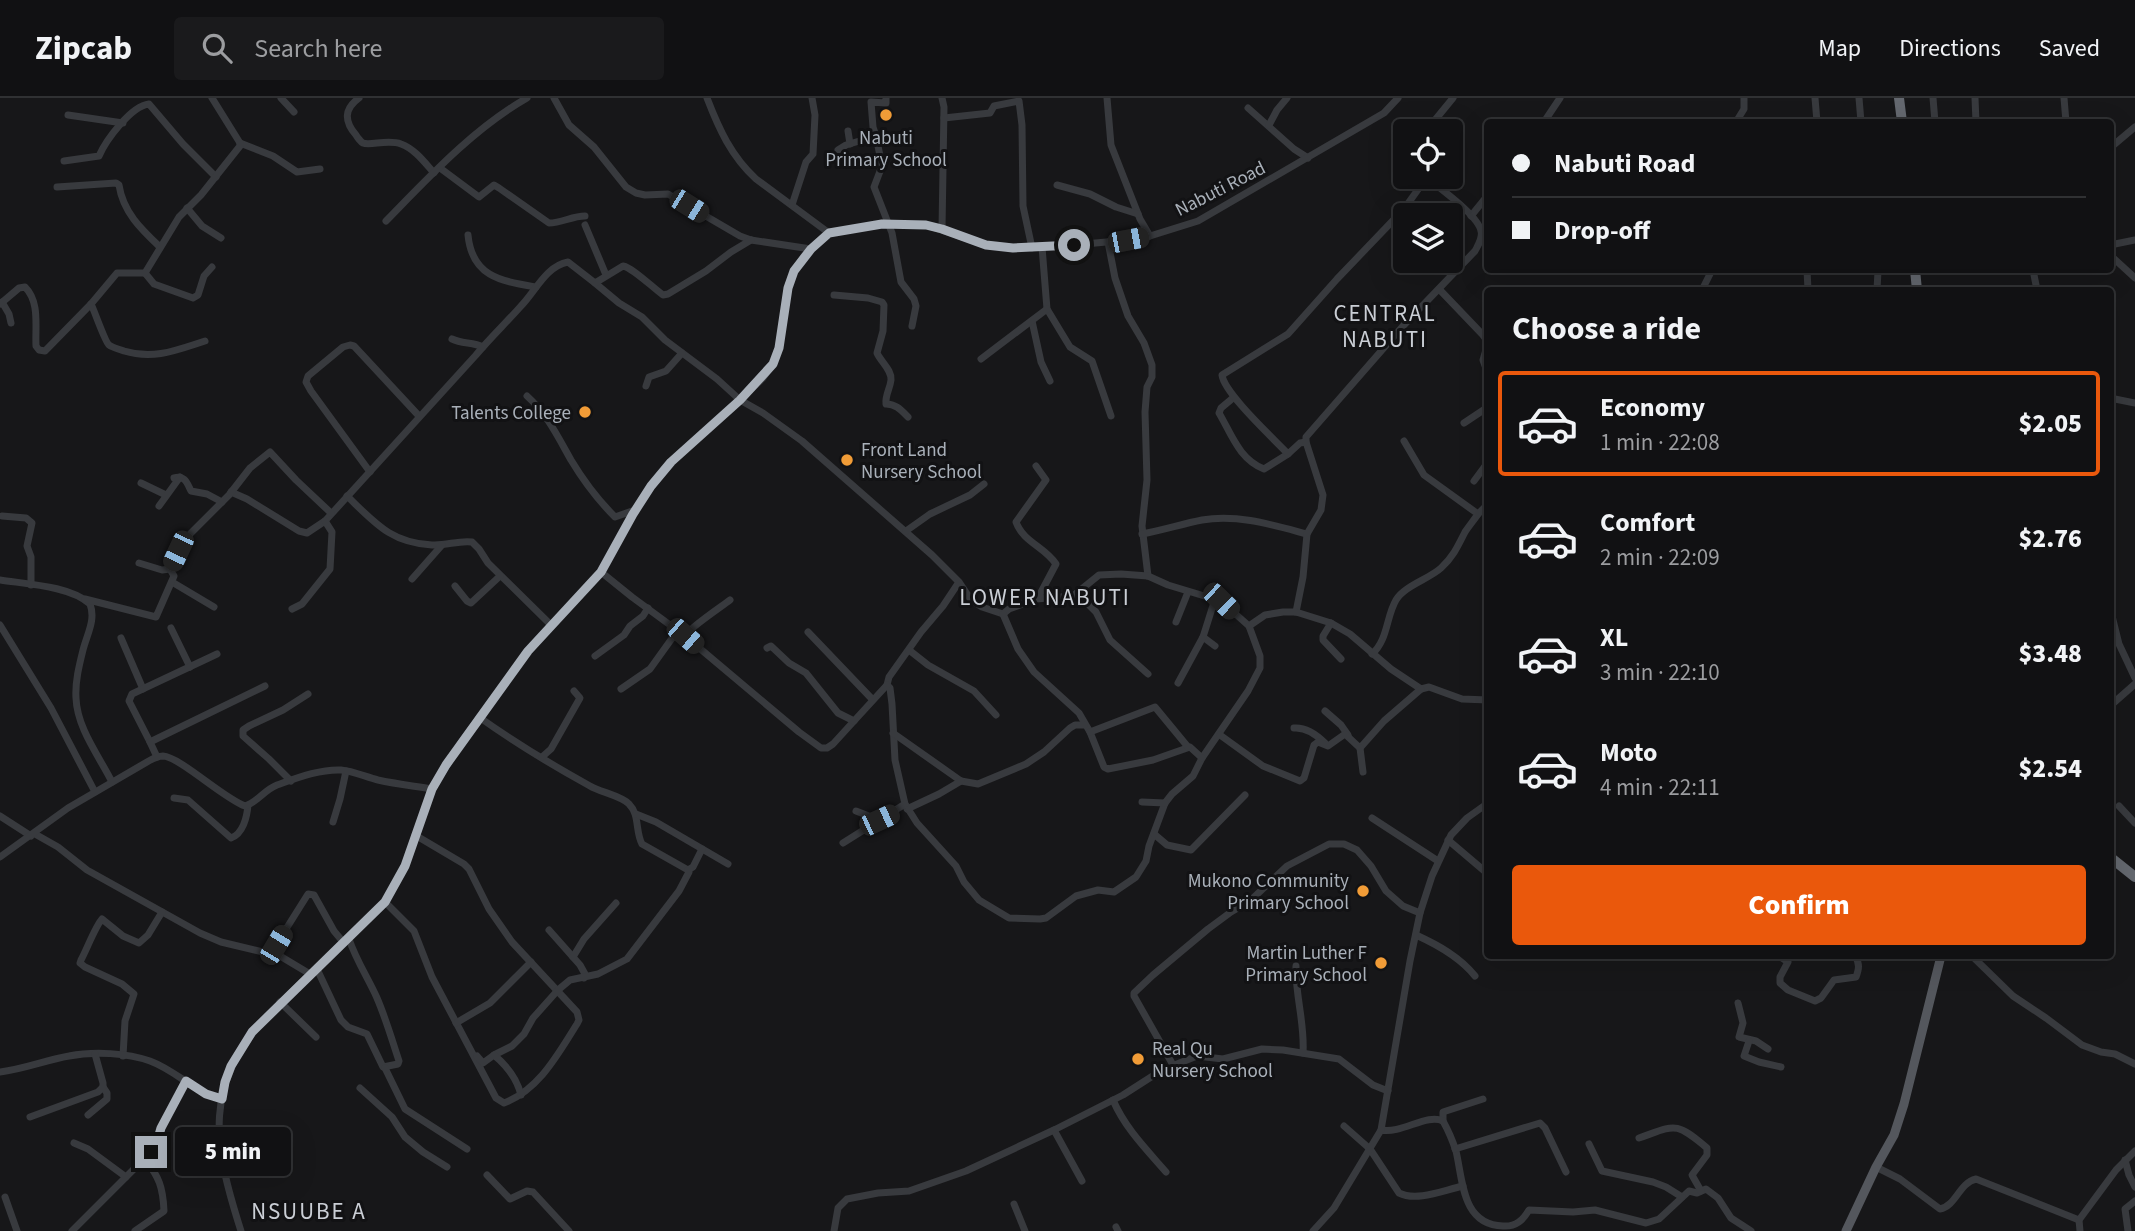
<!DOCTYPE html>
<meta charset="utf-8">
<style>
:root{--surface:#111113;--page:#1a1a1c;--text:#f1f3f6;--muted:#9c9da0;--line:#303133;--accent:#ea580c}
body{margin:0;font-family:"Source Sans 3",sans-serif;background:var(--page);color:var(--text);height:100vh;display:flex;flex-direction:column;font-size:26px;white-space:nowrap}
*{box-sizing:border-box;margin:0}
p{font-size:23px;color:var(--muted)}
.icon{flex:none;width:38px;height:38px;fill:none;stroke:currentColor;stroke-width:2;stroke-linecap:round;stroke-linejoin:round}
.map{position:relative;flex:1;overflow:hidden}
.side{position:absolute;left:1484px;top:189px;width:630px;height:672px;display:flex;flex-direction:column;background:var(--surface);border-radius:7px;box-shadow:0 7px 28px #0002,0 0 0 2px var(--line)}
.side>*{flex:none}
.top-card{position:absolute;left:1484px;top:21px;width:630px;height:154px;border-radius:7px;box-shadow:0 7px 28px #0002,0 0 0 2px var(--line);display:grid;align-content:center;height:154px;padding:0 28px;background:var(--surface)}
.tools{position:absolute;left:1393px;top:21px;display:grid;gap:14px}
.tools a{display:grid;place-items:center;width:70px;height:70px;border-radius:7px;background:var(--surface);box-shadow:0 7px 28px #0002,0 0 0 2px var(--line);font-size:35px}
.end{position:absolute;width:32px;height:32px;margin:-16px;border:9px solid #a9b0b9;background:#111;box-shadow:0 0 0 4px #111}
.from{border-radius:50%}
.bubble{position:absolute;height:49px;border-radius:7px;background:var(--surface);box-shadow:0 7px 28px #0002,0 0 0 2px var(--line);font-size:23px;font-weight:800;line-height:49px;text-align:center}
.car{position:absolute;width:21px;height:42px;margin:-21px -10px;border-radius:9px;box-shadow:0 0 5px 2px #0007;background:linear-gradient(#222 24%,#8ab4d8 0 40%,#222 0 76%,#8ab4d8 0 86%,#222 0)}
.top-card b{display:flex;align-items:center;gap:24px;height:66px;font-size:26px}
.top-card b+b{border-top:2px solid var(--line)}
.top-card i{width:18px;height:18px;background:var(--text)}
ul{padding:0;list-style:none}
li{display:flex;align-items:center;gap:21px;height:105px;margin:0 14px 10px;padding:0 14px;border:4px solid transparent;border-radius:7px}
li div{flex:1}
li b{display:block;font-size:26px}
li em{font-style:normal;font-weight:800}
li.on{border-color:var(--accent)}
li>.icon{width:63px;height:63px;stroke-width:1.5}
h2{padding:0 28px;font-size:32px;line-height:84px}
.cta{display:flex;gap:14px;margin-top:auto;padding:14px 28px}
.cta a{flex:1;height:80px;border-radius:7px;background:var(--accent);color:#fff;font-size:28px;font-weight:800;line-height:80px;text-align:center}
header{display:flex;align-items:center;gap:42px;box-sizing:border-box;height:98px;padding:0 35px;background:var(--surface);border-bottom:2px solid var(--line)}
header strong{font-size:33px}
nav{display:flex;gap:38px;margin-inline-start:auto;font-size:24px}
.search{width:490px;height:63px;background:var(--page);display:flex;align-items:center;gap:18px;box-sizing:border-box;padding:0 24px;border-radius:7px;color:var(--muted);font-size:26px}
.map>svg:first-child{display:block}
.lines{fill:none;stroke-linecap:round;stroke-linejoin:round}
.minor{stroke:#383a3e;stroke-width:7}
.major{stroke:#54575d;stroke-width:9}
.highway{stroke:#64686f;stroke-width:10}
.route{stroke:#a9b0b9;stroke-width:9}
.poi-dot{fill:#f19c37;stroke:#121214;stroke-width:2.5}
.labels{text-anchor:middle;stroke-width:6;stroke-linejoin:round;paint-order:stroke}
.poi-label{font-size:19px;fill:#a9b0b9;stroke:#121214;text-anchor:end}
.street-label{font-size:19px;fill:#a9b0b9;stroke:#121214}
.quarter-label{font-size:23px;letter-spacing:2px;fill:#caced5;stroke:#121214}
</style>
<header>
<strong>Zipcab</strong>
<div class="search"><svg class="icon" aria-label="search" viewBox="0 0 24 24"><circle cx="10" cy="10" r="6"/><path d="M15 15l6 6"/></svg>Search here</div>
<nav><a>Map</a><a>Directions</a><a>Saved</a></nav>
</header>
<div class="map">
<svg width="2135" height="1133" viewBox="0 0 2135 1133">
<rect width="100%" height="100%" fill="#171719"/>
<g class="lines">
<g class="minor">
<path d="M281,0L294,14"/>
<path d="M359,0C344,11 344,23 356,37C357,39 361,44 363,45C370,48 388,41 401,46C415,51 425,65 434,75"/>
<path d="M554,0L569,27L594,49L626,89L636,95L645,97L668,96L740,138L751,142L811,151"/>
<path d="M707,0C719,31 731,58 756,81L829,135"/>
<path d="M1107,0L1111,47L1140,121L1150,138"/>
<path d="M1815,0L1817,24"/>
<path d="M1859,0L1861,24"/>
<path d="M1933,0L1935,24"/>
<path d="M1975,0L1976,24"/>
<path d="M2064,0L2066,24"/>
<path d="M1248,10L1294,51L1308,60"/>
<path d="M68,17L123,25"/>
<path d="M944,20L990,15L994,8L1019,3L1022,27L1023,108L1032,150"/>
<path d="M1544,24L1560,0"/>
<path d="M1736,24L1744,11V0"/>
<path d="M1269,27L1277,12L1287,0"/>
<path d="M848,33L850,46"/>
<path d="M1426,33L1453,0"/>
<path d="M876,38L873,29L871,4L886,5V0"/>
<path d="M240,45L273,58L297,74L320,71"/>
<path d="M2110,50L2135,29"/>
<path d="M838,52L846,47L876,38L882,68L874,89L892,135L901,184L914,201L916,208L912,228"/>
<path d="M64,63L99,58C106,42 131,8 149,6L183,46L216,79"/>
<path d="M440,70L479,99L494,87L499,90L549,125C562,125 572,118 585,118"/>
<path d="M1057,87L1090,96L1116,109L1138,116"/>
<path d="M57,89L116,85L119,87C123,114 141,131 160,149"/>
<path d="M792,107L806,64L813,56L815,17L812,0"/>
<path d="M187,110L202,128L221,140"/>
<path d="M1471,118L1488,97"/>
<path d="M386,123C429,79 473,31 527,0"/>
<path d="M585,127L606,177"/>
<path d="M942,131L944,9L942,0"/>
<path d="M829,135L882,126L926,127L986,147L1013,150L1074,147L1128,142L1150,138L1198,123L1384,15L1398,0"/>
<path d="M468,137C472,179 501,183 536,189"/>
<path d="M1108,144L1115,180L1128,218L1144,245L1152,267V279L1147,289L1145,314L1147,382L1142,428L1148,478"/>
<path d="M2110,147L2135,142"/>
<path d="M1042,149L1047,211L1070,249L1092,263L1111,318"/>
<path d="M2110,157L2135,180"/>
<path d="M1807,172L1808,192"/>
<path d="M2033,172L2037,192"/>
<path d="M145,175L154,186L193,200L198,197L204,178L212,169"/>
<path d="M595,185L619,205L642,219L665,242L717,281L740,302L763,315L802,343L932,457L959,484L971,502L982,509L1003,516L1009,511L1036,501L1073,498L1099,477L1121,476L1148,478L1168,487L1221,503L1249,528L1260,558V570L1248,593L1202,660L1193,678L1172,696L1165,705L1149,748L1146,763L1136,779L1114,794L1098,792L1076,798L1046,820L1040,821L1009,820L979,802L964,784L956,768L917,725L905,706L895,662L892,606L890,590L887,587L889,579L921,534L943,508L959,484"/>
<path d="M1439,191L1482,236L1488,244"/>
<path d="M1702,192L1712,172"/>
<path d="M1877,192L1878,173"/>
<path d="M834,197L868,200L882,204L884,207L883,233L877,255C881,264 892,272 891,282C890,291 885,297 886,306C896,306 901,312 908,319"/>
<path d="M2,204L9,216L11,225"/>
<path d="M0,206L19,190L25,189C40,204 35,228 36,248L39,252L45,253L91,206L117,175H145L179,119L201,97L240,48V45L212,0"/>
<path d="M91,206C95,214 105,244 109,247C113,250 119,251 124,253C154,262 177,252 205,243"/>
<path d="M1032,223L1041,264L1050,283"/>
<path d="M452,241C462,246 473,244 483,249"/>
<path d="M1488,245L1483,262L1488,276"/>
<path d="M981,261L1047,211"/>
<path d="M646,288L649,279L666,273L682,255"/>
<path d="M527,298C547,316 558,339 571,362C583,382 598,402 615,419L635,412"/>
<path d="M1233,300L1221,310L1219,315C1232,337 1239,361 1264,371L1288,356"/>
<path d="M2110,300L2135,305"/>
<path d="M1464,325L1488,309"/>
<path d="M1306,344L1300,345L1288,356C1274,341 1224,295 1222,277L1288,236L1337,181L1404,111L1427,79"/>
<path d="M1036,368L1046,382L1016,424C1023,444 1045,449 1056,466L1038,500"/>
<path d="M370,374L311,293L306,284L308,278L343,249L350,247L354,248L419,318"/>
<path d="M174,380C185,377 187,385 191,393L207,396L222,404"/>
<path d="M1474,383L1488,364"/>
<path d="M141,385L166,397"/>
<path d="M231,394L247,401L299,433L307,435L325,423L476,257C490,240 506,225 521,208C535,194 546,168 568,164L595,185L623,168C633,170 652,189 663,197L668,196L706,173L731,154L751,142"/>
<path d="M347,398C375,425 391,445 432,447C446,448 459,442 472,444L479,451L488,465L551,527"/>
<path d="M159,408L180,379"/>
<path d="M1478,416L1488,406"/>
<path d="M2,418L26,420L32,425L27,448L31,459V487"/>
<path d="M906,433L930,416L970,397L984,386"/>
<path d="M1142,436C1163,432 1182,426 1202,422C1238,416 1273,427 1307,436"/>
<path d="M139,465L162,472L170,471"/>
<path d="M601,474L632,499L685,538C688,531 721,509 730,502"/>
<path d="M412,481L442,447"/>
<path d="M0,482C26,486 71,488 90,506C96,522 87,536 83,552C79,568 75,584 76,600C77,630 99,658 112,684"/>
<path d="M172,484L214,509"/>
<path d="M455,488L467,503L471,505L500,478"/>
<path d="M1077,495L1096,514L1110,542L1148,576"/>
<path d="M85,501L156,519L174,478L170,471L178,453L190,436L229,397L250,370L270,354L296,382L331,415"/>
<path d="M2110,510L2119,546L2135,580"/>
<path d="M292,511L302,506L330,471L332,434L325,423"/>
<path d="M1296,514L1303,479L1307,436L1321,412L1323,397L1306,344V339L1403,228L1475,153C1478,147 1483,140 1481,133C1478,117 1439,90 1426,79"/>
<path d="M1003,516L1018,551L1034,574L1079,615L1090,634L1104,669L1108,671L1153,662L1190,649L1202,660"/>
<path d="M1176,524L1188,494"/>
<path d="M1331,525L1323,538V542L1341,561"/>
<path d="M0,527L51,610L95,694"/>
<path d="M1249,528L1265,517L1283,514H1296L1331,525L1350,536L1391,571L1421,591L1429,589L1462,601L1488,602"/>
<path d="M171,530L190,569"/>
<path d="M808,534L872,601"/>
<path d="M685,538L799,634L821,650H827L833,646L854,623"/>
<path d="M1203,539L1215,548"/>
<path d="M121,540L143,591"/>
<path d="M767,550L771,548L789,565L806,575L838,615L854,623L887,587"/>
<path d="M909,552L928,567L974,593L996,617"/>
<path d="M1372,556C1388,542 1386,519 1396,502C1404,488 1429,481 1441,470C1453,459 1458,448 1465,434C1469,428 1474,422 1478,416L1424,377L1404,343"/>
<path d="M595,558L624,537L630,528L643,518L648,510"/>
<path d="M1178,585L1203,539L1215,501"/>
<path d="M621,591L650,571L678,532"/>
<path d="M2110,608L2135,586"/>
<path d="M1325,613L1341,627L1348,637"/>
<path d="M479,619C514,644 552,667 590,688C600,694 622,698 629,706C640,717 635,733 642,746L688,772"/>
<path d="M1294,630C1306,629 1317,637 1325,645"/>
<path d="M1090,634L1155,609L1188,649"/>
<path d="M893,635L961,683L978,686L1026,666L1044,654L1070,630L1075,627H1084"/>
<path d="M1220,637L1263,668L1300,683L1304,680L1314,647L1318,644L1328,648L1345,636L1360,650L1384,623L1421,591"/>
<path d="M150,644L129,603L132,596L217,556"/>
<path d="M1360,650L1363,674"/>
<path d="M157,659L150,644L265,588"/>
<path d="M542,659L551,651L580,600L574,593"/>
<path d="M291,683L269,661L243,638V632L249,628L283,612L308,596"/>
<path d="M174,700L188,702L231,740C243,736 247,719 248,707"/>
<path d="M1142,704L1165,705"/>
<path d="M2119,708L2135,725"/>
<path d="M907,711L939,696L961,683"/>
<path d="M856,713L879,722"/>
<path d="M636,716L656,724L728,766"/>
<path d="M0,718L31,738"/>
<path d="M1372,720L1438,763"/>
<path d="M333,724L340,701L346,673"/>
<path d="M35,736L58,749L87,772L200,835L221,844L280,858L310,876"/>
<path d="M1154,736L1167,747L1191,752L1245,697"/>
<path d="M1448,742L1488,776"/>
<path d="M843,745L905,706"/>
<path d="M0,759L68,710L147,664C152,661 157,658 163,658C180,659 223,700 245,708C258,704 264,692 277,687C297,680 320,671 341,672C353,673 366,679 378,682C396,686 414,688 432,691"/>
<path d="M385,804L414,833L432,879L496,1000L504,1005C539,992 558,956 577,926L579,922L577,914L512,844L489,811L469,771L464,766L415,737"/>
<path d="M549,832L580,867L585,876L584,880"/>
<path d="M1416,837C1438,847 1460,859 1475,878"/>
<path d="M273,856L276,847L308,796L314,797L334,833L344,845"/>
<path d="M1779,858L1788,864L1780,879V885L1788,892L1815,903L1821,900L1834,882L1856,879C1859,871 1860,866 1855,858"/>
<path d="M1972,858L2013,898L2046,920L2082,947L2101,954L2115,956L2135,966"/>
<path d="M573,859L584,841L616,805"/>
<path d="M1296,868C1295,897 1305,925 1303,955"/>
<path d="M317,871L341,922L348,929L367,936L383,969L398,966L399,963C392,942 386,921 377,900C368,880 356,862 349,841"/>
<path d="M280,904L316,939"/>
<path d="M1738,905L1743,925L1739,939L1756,943L1768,951"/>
<path d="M456,925L490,905L531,864"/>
<path d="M1749,943L1744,958L1759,964L1781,969"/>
<path d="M494,957L512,948L524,936L533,920L558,892L570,882L598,876L627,861L679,793L689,774L688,772L693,769L702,751"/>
<path d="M123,958L125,923L134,896L122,886L85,869L80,865L81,862C87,851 95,829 102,821L123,838L139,845L148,837L162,814"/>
<path d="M477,958L483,965L494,957C506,967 517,981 521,997"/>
<path d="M1173,967L1134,898V895L1153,877L1208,831L1231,814L1250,803L1287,768L1329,746H1344L1357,752L1371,768L1386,793L1403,808L1420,815"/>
<path d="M385,970L405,1011L467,1051"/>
<path d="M0,974C24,971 46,962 69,958C94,953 127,955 150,963C177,973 195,995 222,1001"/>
<path d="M360,990L392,1019L405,1039L423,1054L447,1069"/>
<path d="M1113,1002C1125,1030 1146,1051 1166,1074"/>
<path d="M88,1017L107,1001V995L103,989"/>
<path d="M30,1019L98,994L103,989V985L95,956"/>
<path d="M1443,1023V1014L1483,1001"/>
<path d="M1344,1028L1370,1051L1399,1095C1417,1104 1444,1092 1463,1088"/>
<path d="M1054,1032L1082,1083"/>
<path d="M1381,1032C1402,1036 1427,1015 1443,1023C1448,1032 1453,1044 1456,1053C1463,1083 1462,1127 1503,1128C1516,1129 1523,1122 1529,1112L1573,1114L1595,1112L1646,1125L1659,1121L1689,1093L1697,1095L1706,1091L1718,1100L1731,1120L1751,1133"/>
<path d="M1639,1040C1676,1027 1675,1023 1707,1050V1057L1692,1077L1701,1093"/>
<path d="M74,1045L88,1051L126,1079"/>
<path d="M1589,1046L1602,1073L1653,1084L1666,1089L1682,1099"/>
<path d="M1455,1051L1540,1025L1545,1030L1566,1074"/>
<path d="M2125,1062L2129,1077L2135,1089"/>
<path d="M1876,1069L1900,1081L1940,1111C1956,1108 1959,1085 1976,1081L2079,1122"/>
<path d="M487,1077L510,1101L527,1093L533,1094L569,1133"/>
<path d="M5,1099L17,1133"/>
<path d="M1014,1106L1025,1133"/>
<path d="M1116,1129L1118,1133"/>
<path d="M72,1133L151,1054L157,1044L161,1030L186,983"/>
<path d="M135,1133L164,1113C163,1089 159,1079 145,1061"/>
<path d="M241,1133C213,1045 202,987 270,915L385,804L405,768L432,691L462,643L528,553L601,474L635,412L651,389L671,364L740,302L763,280L773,266L779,250L788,189L794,173L804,158L829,135"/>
<path d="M834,1133L838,1110L847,1101L878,1095L909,1093L966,1073L1054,1032L1123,997L1162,972L1197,958L1223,961L1262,951L1283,952L1339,961L1373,987L1388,993"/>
<path d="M1313,1133L1334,1110L1381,1032L1410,863L1420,815L1432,778L1451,737L1467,720L1488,705"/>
<path d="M2080,1133L2079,1122L2116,1072L2135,1053"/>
<path d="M2128,1133L2125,1111L2135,1103"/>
</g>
<path class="major" d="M1846,1133L1876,1069L1894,1037L1904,1006L1941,858"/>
<g class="highway">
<path d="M1899,0L1902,24"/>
<path d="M1915,172L1917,192"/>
<path d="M2110,759L2135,779"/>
</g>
</g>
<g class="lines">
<path class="route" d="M151,1054L157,1044L161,1030L186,983L206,996L222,1001L225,984L231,968L252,934L385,804L405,768L432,691L446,667L528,553L601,474L633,416L651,388L671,364L740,302L773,266L779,250L788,190L794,173L811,151L829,135L882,126L926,127L942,131L986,147L1013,150L1074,147"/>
</g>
<g class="poi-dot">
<circle cx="886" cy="17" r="7"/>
<circle cx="585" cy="314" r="7"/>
<circle cx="847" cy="362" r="7"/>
<circle cx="1363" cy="793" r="7"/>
<circle cx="1381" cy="865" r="7"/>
<circle cx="1138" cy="961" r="7"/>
</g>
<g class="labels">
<g class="poi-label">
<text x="886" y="46" text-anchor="middle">Nabuti<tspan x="886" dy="22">Primary School</tspan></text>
<text x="571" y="321">Talents College</text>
<text x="861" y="358" text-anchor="start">Front Land<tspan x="861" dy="22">Nursery School</tspan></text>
<text x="1349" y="789">Mukono Community<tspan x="1349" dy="22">Primary School</tspan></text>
<text x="1367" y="861">Martin Luther F<tspan x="1367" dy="22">Primary School</tspan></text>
<text x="1152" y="957" text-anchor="start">Real Qu<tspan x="1152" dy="22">Nursery School</tspan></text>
</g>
<g class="street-label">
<text transform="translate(1220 90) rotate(-27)" y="7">Nabuti Road</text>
</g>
<g class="quarter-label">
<text x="1385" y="223">CENTRAL<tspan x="1385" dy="26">NABUTI</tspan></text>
<text x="1045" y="507">LOWER NABUTI</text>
<text x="309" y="1121">NSUUBE A</text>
</g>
</g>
</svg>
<div class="tools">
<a><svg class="icon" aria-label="locate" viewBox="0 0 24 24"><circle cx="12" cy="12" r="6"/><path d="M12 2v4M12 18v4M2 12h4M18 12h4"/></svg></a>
<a><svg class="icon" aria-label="layers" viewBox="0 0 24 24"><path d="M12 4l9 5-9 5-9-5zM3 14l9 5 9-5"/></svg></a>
</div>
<i class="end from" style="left:1074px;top:147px"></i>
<i class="end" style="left:151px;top:1054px"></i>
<div class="bubble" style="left:175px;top:1029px;width:116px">5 min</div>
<i class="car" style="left:689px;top:108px;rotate:122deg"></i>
<i class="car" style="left:1128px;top:142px;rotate:79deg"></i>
<i class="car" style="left:178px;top:453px;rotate:205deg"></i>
<i class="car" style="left:1221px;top:503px;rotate:134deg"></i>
<i class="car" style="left:685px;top:538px;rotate:131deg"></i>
<i class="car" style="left:879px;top:722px;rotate:65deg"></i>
<i class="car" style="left:276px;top:847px;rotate:31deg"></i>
<div class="top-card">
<b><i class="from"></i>Nabuti Road</b>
<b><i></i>Drop-off</b>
</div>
<section class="side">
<h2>Choose a ride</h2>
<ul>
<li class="on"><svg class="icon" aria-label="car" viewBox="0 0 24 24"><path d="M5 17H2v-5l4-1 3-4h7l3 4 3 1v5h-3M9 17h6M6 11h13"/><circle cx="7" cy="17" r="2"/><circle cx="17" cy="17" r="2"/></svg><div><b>Economy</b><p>1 min · 22:08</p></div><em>$2.05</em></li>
<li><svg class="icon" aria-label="car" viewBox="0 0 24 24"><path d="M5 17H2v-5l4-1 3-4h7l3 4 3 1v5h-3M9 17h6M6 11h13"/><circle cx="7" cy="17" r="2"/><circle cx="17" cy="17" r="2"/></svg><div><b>Comfort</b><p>2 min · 22:09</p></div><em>$2.76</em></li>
<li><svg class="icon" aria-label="car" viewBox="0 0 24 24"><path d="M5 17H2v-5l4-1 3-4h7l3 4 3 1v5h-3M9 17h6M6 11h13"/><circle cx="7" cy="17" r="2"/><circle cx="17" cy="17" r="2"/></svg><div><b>XL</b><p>3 min · 22:10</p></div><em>$3.48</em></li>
<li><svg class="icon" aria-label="car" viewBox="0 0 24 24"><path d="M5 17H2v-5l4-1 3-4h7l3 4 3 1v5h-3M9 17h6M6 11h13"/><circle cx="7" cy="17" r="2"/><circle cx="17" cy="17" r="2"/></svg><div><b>Moto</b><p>4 min · 22:11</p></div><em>$2.54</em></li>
</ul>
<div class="cta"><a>Confirm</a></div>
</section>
</div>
